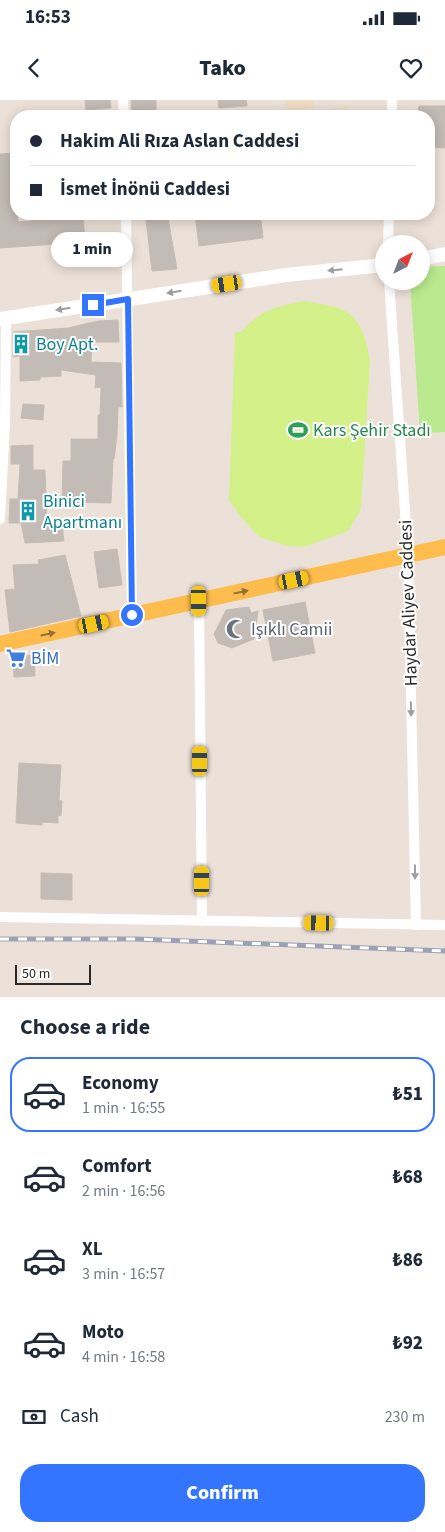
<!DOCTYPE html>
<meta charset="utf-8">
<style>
:root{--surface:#fff;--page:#f2f2f3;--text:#1f2937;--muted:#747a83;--line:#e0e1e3;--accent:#3375ff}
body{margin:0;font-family:"Source Sans 3",sans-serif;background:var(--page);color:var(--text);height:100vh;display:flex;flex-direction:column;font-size:19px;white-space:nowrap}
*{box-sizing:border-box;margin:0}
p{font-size:16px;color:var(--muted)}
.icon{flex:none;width:28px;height:28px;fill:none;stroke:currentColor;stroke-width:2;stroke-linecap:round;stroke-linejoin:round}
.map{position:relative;height:897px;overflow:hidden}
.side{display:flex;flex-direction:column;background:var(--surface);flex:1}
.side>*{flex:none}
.top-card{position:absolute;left:10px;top:10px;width:425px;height:110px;border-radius:20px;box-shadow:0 2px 12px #0003;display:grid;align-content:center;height:110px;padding:0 20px;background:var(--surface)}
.needle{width:32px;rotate:42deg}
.fabs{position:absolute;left:375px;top:135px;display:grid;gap:10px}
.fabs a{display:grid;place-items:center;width:55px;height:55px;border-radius:50%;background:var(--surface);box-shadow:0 2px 12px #0003;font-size:25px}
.scale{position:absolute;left:15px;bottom:12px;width:76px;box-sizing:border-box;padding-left:5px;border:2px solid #282828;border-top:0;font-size:14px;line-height:18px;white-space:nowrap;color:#282828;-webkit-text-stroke:4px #fff;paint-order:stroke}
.end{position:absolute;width:22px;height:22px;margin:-11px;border:6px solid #3375ff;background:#fff;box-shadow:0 0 0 2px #fff}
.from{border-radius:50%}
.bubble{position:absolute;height:35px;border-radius:18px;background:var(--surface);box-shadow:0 2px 12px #0003;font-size:16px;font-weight:800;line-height:35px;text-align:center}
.car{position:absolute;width:15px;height:30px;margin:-15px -8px;border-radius:6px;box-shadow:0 0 4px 1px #0007;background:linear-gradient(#f5c518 24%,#345 0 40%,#f5c518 0 76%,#345 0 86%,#f5c518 0)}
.top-card b{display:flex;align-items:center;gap:18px;height:48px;font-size:19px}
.top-card b+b{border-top:1px solid var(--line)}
.top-card i{width:12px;height:12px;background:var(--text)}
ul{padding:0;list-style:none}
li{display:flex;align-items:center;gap:15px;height:75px;margin:0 10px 8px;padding:0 10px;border:2px solid transparent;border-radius:20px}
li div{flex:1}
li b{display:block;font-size:19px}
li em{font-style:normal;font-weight:800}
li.on{border-color:var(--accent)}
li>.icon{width:45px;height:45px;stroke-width:1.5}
h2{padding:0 20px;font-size:22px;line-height:60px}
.pay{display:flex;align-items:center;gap:12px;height:55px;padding:0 20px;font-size:19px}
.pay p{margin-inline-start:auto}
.primary-button{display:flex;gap:10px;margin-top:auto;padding:10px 20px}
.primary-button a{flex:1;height:58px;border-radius:20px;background:var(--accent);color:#fff;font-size:20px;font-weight:800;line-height:58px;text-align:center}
.status{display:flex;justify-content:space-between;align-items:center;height:35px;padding:0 25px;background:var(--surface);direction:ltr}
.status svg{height:14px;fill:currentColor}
header{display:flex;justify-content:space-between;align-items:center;height:65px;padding:0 20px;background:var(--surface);font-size:22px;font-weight:800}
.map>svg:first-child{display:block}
.education{fill:#f0dcc5}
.green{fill:#bae98f}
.pitch{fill:#d4f189}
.building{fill:#c3bbb5;stroke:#c8bdb2}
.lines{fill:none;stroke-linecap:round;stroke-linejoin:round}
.street{stroke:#fff;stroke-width:10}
.secondary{stroke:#fff;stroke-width:14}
.primary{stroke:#febc4c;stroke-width:16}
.rail-casing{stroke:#9ba2b5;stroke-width:5}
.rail{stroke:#fff;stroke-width:3;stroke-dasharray:9;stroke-linecap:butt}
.oneway{fill:#9e9e9e}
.oneway2{fill:#93723a}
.route{stroke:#3375ff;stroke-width:6}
.labels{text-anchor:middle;stroke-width:4;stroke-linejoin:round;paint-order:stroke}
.culture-label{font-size:18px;fill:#0d838f;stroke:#fff;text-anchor:start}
.leisure-label{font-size:18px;fill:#27864d;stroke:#fff;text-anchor:start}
.street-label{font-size:18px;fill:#282828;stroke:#fff}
.worship-label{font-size:18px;fill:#5b616d;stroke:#fff;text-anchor:start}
.shop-label{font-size:18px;fill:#366cbe;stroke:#fff;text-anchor:start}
</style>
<div class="status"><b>16:53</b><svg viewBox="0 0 49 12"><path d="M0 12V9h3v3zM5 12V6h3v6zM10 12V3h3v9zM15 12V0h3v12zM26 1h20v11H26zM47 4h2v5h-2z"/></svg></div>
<header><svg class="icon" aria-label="back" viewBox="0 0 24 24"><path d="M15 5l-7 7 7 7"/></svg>Tako<svg class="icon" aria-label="heart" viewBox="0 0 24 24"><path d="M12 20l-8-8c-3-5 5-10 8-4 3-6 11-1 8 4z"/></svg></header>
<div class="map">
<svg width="445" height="897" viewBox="0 0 445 897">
<rect width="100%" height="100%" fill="#ece1d8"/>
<g class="education">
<path d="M286,0H314L315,7L288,15Z"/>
<path d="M348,5L349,16H311V14Z"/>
<path d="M322,114H362V117L322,120Z"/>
</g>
<path class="green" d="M445,166V332L420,333L410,181H421V167Z"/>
<path class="pitch" d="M304,201C315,203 338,206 347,212C363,223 367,243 370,261L361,409L348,431L304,447L288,446L259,437L239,415L229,400L235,232H241C261,209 276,207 304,201Z"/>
<g class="building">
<path d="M85,0H110L111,8L86,10Z"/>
<path d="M131,0H156V16H132Z"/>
<path d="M218,0H246L247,6L219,8Z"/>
<path d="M419,6H445V48L429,47V16H417Z"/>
<path d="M16,53L15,81L18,122L58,119L57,114H83L85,142L0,148V54Z"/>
<path d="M195,114H260L263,138L199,146Z"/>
<path d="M168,118L177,169L152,171L146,120Z"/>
<path d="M118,220L119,242H92L91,262L121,263L122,307H118L117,335L114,359H113L111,403L62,402L63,361H71V339H98V315H100L101,287L95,288L96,275L61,270V276L40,277V280L20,281V256L13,257V232L68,228L98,221Z"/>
<path d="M23,304L44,305L43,320L21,318Z"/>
<path d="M33,345V370H45L47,426L62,424L64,441L25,443L21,423H9L10,399H18L20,364H11V346Z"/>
<path d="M117,449L122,485L99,488L94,452Z"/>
<path d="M65,455L81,516L10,532L5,490L15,489L13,465L39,464L38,460Z"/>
<path d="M305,502L315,553L273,561L263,510Z"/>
<path d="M249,507L251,513L258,511L254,539L232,548L218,543L214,534L226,510Z"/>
<path d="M34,555L35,576L14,577L13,556Z"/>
<path d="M19,663L61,665L59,700L62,701L61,716L58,715V723L42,722V725L16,723Z"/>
<path d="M41,773L72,774V800L41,799Z"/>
</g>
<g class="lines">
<g class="street">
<path d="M123,0L124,16"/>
<path d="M392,16V0"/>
<path d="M126,114L132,515"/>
<path d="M388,144L389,114"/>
<path d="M389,181L408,455L416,825"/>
<path d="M0,419L5,323L6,218"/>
<path d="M199,501L202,821"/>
<path d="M0,817L445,825"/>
</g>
<g class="secondary">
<path d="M421,159L445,154"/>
<path d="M0,219L286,175L384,165"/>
</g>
<path class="primary" d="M0,544L445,447"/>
<defs>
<path id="rail" d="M0,839H136L445,851"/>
</defs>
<use href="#rail" class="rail-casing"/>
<use href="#rail" class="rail"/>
</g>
<defs><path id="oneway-solid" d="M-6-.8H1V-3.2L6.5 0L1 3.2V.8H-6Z" transform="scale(1.25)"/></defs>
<g class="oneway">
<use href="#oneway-solid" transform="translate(335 170) rotate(174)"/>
<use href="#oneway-solid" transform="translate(174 192) rotate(171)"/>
<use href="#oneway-solid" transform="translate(63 209) rotate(171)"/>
<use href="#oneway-solid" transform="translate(411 609) rotate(89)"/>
<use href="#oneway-solid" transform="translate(415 772) rotate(89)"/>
</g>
<g class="oneway2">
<use href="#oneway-solid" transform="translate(241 492) rotate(-12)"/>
<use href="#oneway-solid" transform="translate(48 534) rotate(-12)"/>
</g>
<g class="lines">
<path class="route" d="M93,205L128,199L132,515"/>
</g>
<defs>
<symbol id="building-bare" viewBox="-9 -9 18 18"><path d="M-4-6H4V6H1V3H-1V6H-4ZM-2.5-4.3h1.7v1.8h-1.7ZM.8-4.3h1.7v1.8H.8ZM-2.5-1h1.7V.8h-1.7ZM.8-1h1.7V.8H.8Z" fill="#0f9aa8" stroke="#fff" stroke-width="2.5" paint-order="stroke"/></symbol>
<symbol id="stadium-bare" viewBox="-9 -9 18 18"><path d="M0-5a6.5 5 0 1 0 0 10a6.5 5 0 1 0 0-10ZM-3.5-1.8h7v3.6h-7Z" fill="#2e9e5b" stroke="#fff" stroke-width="2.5" paint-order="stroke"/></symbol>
<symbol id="mosque-bare" viewBox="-9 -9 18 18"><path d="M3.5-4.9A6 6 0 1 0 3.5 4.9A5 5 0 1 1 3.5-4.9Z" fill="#6b7280" stroke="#fff" stroke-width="2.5" paint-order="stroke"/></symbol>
<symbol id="supermarket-bare" viewBox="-9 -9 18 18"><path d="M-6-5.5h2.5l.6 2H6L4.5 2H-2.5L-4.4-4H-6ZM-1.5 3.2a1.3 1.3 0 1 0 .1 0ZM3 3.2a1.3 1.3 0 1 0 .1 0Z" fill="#3f7fe0" stroke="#fff" stroke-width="2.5" paint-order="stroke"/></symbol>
</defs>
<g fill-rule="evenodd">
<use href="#building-bare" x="7" y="230" width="28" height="28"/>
<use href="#stadium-bare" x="284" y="316" width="28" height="28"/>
<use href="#building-bare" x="14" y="397" width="28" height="28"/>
<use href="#mosque-bare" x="222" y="515" width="28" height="28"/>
<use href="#supermarket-bare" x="2" y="544" width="28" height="28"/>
</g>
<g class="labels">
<g class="culture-label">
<text x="36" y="250">Boy Apt.</text>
<text x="43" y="407">Binici<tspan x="43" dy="21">Apartmanı</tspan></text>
</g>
<g class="leisure-label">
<text x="313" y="336">Kars Şehir Stadı</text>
</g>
<g class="street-label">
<text transform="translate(408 503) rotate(-92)" y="6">Haydar Aliyev Caddesi</text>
</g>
<g class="worship-label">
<text x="251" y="535">Işıklı Camii</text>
</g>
<g class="shop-label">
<text x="31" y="564">BİM</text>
</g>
</g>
</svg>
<div class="fabs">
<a><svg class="needle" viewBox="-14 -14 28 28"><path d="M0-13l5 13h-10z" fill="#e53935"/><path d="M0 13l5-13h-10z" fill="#747a83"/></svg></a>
</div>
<div class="scale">50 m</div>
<i class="end from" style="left:132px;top:515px"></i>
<i class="end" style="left:93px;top:205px"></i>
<div class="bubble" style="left:51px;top:132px;width:82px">1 min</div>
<i class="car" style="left:227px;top:184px;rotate:261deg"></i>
<i class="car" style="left:294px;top:480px;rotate:78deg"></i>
<i class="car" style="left:199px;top:501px;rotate:179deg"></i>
<i class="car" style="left:94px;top:524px;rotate:78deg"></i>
<i class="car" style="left:200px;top:661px;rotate:0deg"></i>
<i class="car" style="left:202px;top:781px;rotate:0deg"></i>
<i class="car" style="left:319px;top:823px;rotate:271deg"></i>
<div class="top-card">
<b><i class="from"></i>Hakim Ali Rıza Aslan Caddesi</b>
<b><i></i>İsmet İnönü Caddesi</b>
</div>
</div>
<section class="side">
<h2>Choose a ride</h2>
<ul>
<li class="on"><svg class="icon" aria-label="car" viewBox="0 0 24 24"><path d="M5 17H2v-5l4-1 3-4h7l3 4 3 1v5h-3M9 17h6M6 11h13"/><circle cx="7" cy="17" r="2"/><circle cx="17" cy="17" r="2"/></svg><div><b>Economy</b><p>1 min · 16:55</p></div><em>₺51</em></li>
<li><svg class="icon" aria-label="car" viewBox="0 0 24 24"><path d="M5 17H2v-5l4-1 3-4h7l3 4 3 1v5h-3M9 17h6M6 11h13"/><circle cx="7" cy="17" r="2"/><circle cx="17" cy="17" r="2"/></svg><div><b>Comfort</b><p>2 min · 16:56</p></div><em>₺68</em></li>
<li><svg class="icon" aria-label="car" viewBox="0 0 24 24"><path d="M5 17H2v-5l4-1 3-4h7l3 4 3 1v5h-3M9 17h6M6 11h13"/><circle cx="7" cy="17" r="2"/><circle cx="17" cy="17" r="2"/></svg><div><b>XL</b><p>3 min · 16:57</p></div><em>₺86</em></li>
<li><svg class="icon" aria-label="car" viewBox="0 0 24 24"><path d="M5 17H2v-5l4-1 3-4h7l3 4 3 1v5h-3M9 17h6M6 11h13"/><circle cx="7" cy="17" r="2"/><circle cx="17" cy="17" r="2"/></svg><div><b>Moto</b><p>4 min · 16:58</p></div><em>₺92</em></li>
</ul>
<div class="pay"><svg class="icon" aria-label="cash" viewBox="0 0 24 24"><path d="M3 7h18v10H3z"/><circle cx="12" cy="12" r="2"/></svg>Cash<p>230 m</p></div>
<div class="primary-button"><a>Confirm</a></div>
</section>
